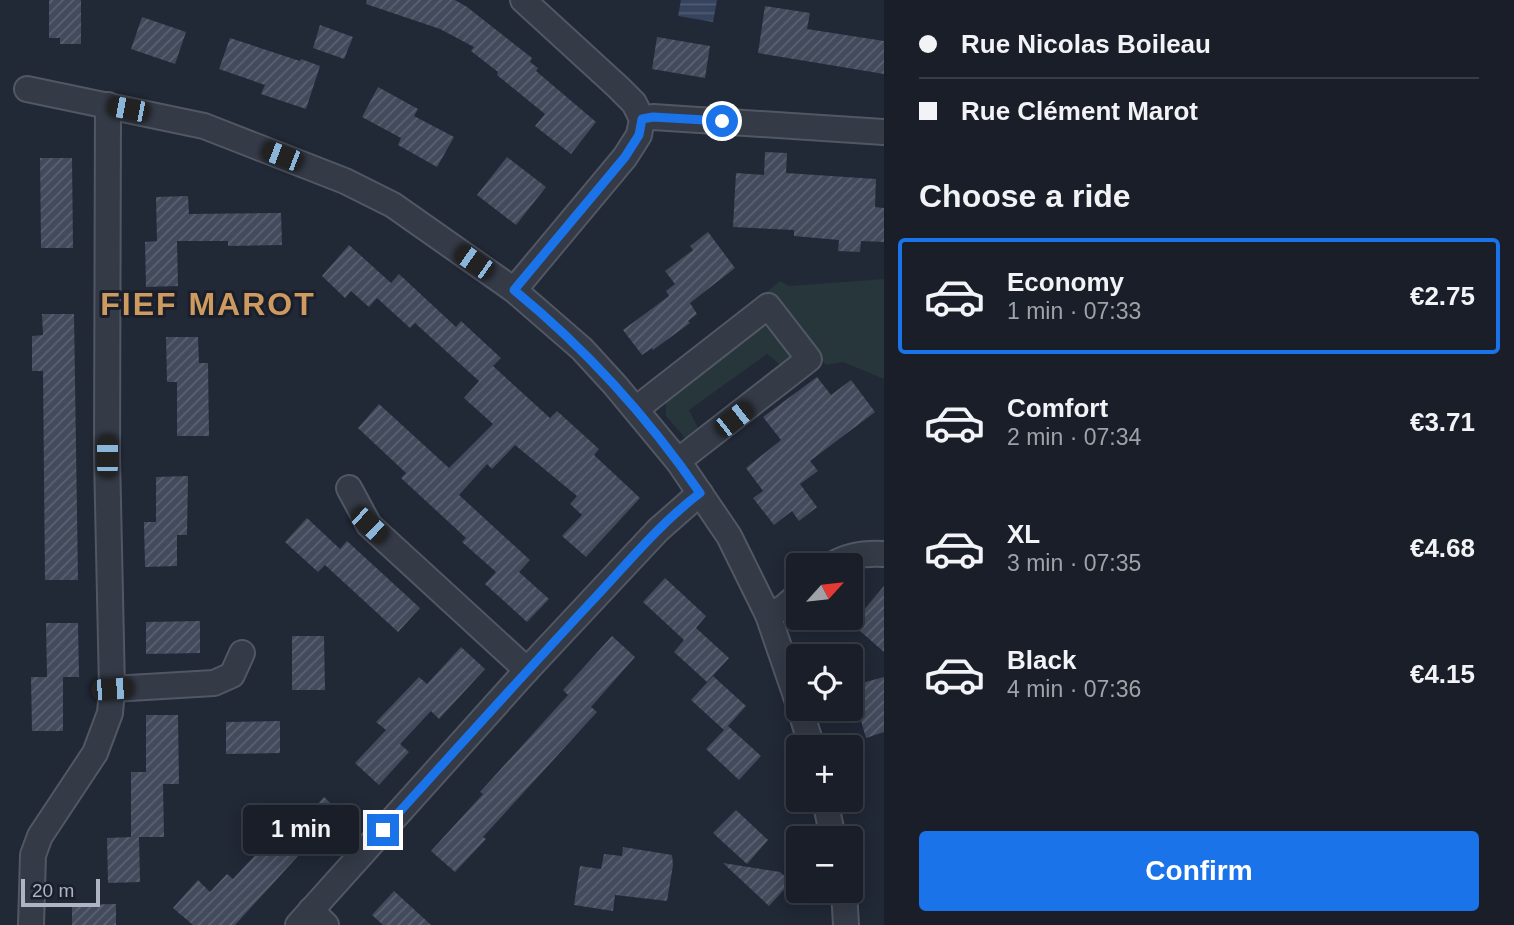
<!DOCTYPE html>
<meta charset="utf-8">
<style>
:root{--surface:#191e28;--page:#262b34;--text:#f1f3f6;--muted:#9fa2a8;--line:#373c45;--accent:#1a73e8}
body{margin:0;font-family:Arial,sans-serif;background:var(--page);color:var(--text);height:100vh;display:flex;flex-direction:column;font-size:26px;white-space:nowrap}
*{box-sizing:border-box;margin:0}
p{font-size:23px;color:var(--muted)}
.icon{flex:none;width:38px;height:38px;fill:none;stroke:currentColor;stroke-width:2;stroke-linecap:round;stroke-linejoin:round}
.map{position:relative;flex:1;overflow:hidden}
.panel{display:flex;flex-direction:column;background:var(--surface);width:630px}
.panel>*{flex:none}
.hud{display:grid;align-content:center;height:154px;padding:0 35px;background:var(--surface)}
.needle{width:46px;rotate:63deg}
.tools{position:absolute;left:786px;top:553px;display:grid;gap:14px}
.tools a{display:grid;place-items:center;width:77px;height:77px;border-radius:7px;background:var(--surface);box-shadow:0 4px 18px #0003,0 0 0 2px var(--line);font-size:35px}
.scale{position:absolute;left:21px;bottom:18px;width:79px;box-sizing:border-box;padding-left:7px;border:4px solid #aeb4c3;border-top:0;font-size:19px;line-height:24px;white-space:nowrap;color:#aeb4c3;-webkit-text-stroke:5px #1a1f2b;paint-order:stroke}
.end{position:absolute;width:32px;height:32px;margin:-16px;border:9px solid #1a73e8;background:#fff;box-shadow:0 0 0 4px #fff}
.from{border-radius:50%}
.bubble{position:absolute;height:49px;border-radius:7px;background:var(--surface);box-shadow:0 4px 18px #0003,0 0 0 2px var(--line);font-size:23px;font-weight:800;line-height:49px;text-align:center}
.car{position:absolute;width:21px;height:42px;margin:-21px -10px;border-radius:9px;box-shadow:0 0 5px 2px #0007;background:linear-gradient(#222 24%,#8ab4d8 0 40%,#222 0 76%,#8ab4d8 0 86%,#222 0)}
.hud b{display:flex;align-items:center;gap:24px;height:66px;font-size:26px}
.hud b+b{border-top:2px solid var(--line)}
.hud i{width:18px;height:18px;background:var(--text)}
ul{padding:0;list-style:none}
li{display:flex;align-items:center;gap:21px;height:116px;margin:0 14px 10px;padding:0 21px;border:4px solid transparent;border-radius:7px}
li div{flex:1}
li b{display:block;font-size:26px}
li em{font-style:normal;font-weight:800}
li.current{border-color:var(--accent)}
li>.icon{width:63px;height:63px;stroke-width:1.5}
h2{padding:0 35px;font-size:32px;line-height:84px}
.action{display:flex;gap:14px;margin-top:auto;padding:14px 35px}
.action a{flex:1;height:80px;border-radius:7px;background:var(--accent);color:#fff;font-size:28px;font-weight:800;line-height:80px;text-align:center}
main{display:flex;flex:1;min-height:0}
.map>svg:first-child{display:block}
.green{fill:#26363a}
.water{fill:url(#water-rules)}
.building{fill:url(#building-hatch)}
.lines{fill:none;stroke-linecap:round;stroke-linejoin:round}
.minor-casing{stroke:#525764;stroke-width:28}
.minor{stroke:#343a46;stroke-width:24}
.route{stroke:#1a73e8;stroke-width:9}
.labels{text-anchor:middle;stroke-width:6;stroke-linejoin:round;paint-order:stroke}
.district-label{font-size:32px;font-weight:bold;letter-spacing:2px;fill:#cd9b5f;stroke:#1a1f2b}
</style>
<main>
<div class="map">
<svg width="884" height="925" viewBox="0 0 884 925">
<defs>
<pattern id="water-rules" width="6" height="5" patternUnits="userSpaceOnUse" patternTransform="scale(1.75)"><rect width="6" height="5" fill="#36435e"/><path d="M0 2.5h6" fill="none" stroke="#515c73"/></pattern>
<pattern id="building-hatch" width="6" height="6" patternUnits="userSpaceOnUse" patternTransform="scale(1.75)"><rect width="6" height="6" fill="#424a5b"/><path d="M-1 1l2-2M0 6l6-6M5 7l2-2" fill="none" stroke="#5b6271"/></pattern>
</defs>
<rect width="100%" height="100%" fill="#212836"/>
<g class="green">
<path d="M884,279V379L843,362L826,365L764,294L780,281L789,286Z"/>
<path d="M761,322L770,324L796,355L783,367L767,354L689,410L698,428L686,439L666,416V400Z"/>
</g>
<path class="water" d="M681,0H717L713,22L678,16Z"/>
<g class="building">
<path d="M49,0H81V44H60V38H49Z"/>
<path d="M367,0H455L467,7L532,58L530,62L538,68L536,71L596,122L571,154L535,126L545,114L497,75L498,72L471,51L474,47L440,29L366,4Z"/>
<path d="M765,6L810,13L807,29L884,41V74L758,53Z"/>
<path d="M142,17L186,32L175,64L131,49Z"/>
<path d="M320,25L353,37L344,59L313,48Z"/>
<path d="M657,37L710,46L705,78L652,69Z"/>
<path d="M230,38L300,61L301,59L320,66L306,109L261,94L265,85L219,69Z"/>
<path d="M378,87L418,109L414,116L454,137L437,167L398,145L401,138L362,117Z"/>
<path d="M765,152L787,153L786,173L876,179L875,207L884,208V242L861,241L860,252L838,251L839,240L794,236V230L733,227L736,173L764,175Z"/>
<path d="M507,157L546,187L516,225L477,195Z"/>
<path d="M40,158H72L73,248H41Z"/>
<path d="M188,196L189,214L281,213L282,245L228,246V241H177L178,286L146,287L145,242L157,241L156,197Z"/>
<path d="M708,232L735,268L690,303L697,314L688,321L690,323L653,350L652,348L642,355L623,330L669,296L666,291L675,284L665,271L693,250L690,246Z"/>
<path d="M349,245L391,283L399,274L456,327L461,321L501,358L493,366L550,418L557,411L599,449L594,455L640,498L586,557L562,536L582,515L570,504L577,496L515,445L492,469L487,464L459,495L530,560L519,572L549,599L527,622L485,584L496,572L462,542L466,538L401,478L406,473L358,428L379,404L449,468L493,424L464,398L479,381L415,323L410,328L377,298L369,307L351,291L345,298L322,276Z"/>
<path d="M42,314H74L78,580H45L43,371H32V336L43,335Z"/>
<path d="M166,337H198L199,363H208L209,436H177V382H167Z"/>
<path d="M817,377L831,395L851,380L875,412L810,461L818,471L800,484L817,507L799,521L792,511L774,525L753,498L763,491L746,468L781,440L763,417Z"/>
<path d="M188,476L187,535H177V566L145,567L144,522H156V477Z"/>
<path d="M307,518L340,549L347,541L420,608L398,632L325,565L318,572L285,542Z"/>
<path d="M665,578L706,616L696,628L729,658L707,682L674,652L684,640L643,602Z"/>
<path d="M884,586V652L852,624Z"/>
<path d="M200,621V653L146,654V622Z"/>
<path d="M46,623H78L79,677H47Z"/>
<path d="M292,636H324L325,690H292Z"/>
<path d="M612,636L635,657L591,707L597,712L483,837L486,839L455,872L431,851L483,794L480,792L568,695L563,690Z"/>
<path d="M461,647L485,669L439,719L431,711L400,744L409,752L379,785L355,763L386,730L376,722L419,677L427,684Z"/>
<path d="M713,676L746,706L728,726L761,756L739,780L706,749L724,730L691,700Z"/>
<path d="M31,677H63V731H32Z"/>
<path d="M884,677V732L866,738L851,686Z"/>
<path d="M146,715H178L179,784H163L164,837H139L140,882L108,883L107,838L131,837V772H146Z"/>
<path d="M280,721V753L226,754V722Z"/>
<path d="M324,797L347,819L317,852L309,844L235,925H193L173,908L198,880L210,892L227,874L233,879L285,823L294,831Z"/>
<path d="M736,810L768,840L747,864L713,833Z"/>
<path d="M623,847L672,855L673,865L667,901L615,895L613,911L574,905L580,866L601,869L604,854L622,856Z"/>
<path d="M723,863L780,872L791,882L769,906Z"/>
<path d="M394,891L431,925H383L372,915Z"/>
<path d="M116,904V925H72V905Z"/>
</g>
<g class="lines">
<defs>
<g id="minor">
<path d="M27,89L204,126L345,181L393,205L514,290L582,349L615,385L678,461L729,536L768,615L798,702"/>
<path d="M642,119L653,117L884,132"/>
<path d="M514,290L625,157L639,135L642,119L634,103L618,87L523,0"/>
<path d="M636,409L768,306L809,359L678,461"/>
<path d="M349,488L369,525L527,670"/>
<path d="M832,565C848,555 865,553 884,554"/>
<path d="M768,615L783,608L798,595"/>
<path d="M112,689L214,683L232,675L242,653"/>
<path d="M800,709L812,747"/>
<path d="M825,800L833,838"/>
<path d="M844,891L846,925"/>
<path d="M311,910L326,925"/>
<path d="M31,925L33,855L40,836L95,753L110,713L112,689L107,456L108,105"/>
<path d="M298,925L527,670L658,530L700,493"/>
</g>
</defs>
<use href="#minor" class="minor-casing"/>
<use href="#minor" class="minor"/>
</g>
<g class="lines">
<path class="route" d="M383,830C452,754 521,677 591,602C626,565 659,524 700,493C647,416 586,349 514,290L625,157L639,135L642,119L653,117L722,121"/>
</g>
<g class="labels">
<g class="district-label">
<text x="208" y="315">FIEF MAROT</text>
</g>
</g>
</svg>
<div class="tools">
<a><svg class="needle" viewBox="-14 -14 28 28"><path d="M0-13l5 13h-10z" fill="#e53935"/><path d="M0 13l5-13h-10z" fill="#9fa2a8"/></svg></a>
<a><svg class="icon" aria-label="locate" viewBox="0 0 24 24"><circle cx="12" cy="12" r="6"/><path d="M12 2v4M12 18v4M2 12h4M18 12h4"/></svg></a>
<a>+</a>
<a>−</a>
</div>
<div class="scale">20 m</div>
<i class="end from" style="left:722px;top:121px"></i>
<i class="end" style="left:383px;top:830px"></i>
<div class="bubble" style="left:243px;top:805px;width:116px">1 min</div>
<i class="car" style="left:128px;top:109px;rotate:281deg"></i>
<i class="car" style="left:282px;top:156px;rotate:291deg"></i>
<i class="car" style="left:474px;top:262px;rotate:305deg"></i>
<i class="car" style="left:734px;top:419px;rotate:52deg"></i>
<i class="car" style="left:107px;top:456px;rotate:0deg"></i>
<i class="car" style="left:369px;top:525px;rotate:133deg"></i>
<i class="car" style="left:112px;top:689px;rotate:86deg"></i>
</div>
<section class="panel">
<div class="hud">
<b><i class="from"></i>Rue Nicolas Boileau</b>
<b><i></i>Rue Clément Marot</b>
</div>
<h2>Choose a ride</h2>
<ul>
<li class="current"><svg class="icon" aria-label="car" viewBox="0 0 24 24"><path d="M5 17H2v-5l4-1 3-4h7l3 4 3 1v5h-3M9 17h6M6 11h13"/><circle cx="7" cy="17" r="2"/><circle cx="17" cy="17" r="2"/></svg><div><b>Economy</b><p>1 min · 07:33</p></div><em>€2.75</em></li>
<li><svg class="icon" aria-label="car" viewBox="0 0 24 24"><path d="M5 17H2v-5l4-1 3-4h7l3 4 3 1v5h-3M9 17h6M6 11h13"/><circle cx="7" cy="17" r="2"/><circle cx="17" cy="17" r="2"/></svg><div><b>Comfort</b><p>2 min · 07:34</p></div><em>€3.71</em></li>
<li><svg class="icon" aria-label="car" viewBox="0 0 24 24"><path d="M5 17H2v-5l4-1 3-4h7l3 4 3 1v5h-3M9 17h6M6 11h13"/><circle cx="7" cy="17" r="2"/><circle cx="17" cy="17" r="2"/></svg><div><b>XL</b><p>3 min · 07:35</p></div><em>€4.68</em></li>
<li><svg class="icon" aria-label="car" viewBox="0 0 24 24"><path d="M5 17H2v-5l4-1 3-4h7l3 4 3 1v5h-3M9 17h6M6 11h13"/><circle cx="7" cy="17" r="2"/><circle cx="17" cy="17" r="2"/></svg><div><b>Black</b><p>4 min · 07:36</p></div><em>€4.15</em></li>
</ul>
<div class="action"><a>Confirm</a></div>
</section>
</main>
